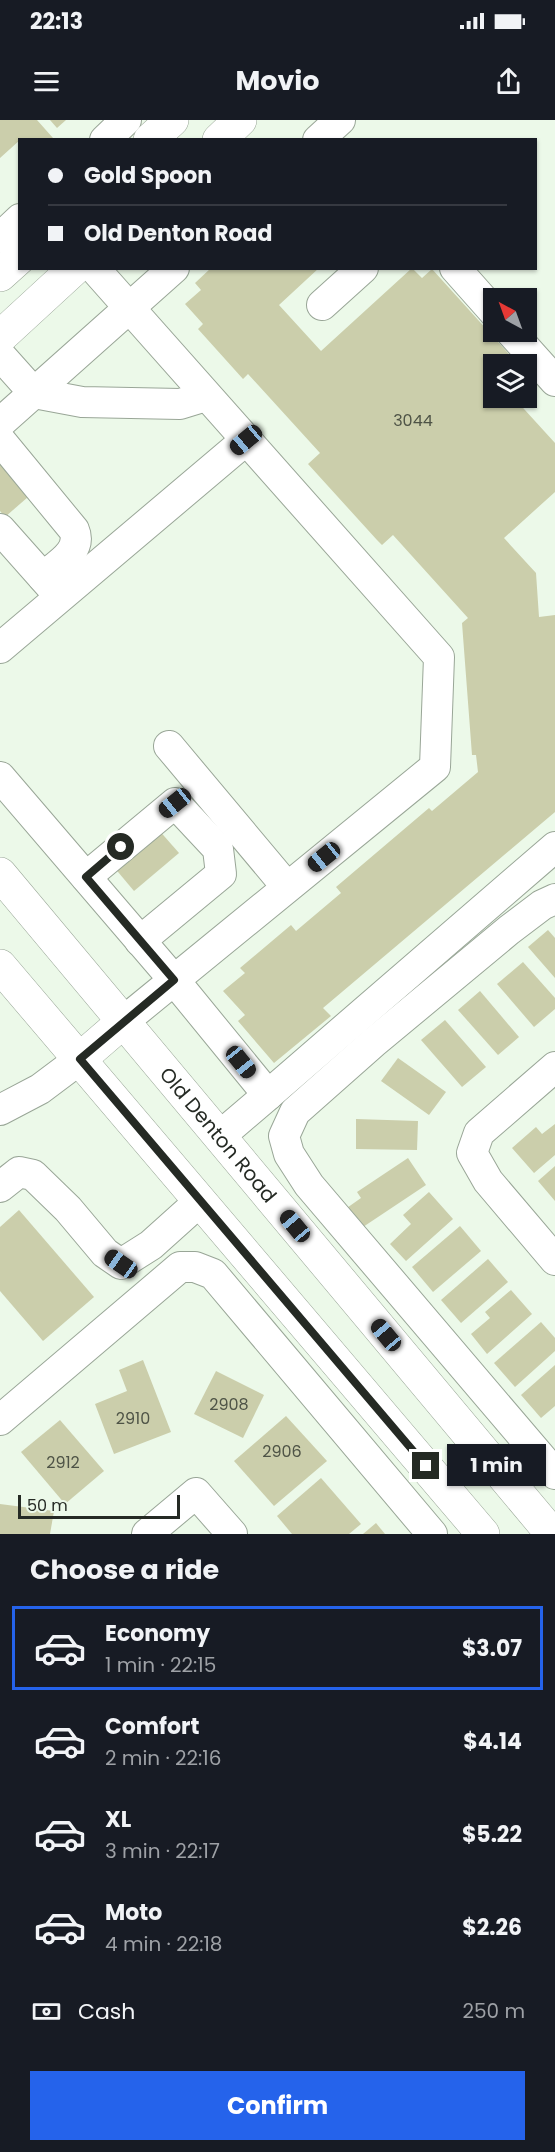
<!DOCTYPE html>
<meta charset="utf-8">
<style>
:root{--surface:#171b24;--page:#20242c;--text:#f1f3f6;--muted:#9ea1a6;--line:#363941;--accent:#2563eb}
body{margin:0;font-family:Poppins,sans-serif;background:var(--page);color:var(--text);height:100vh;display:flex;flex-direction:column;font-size:22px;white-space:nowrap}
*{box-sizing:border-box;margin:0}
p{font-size:20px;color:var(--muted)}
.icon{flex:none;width:33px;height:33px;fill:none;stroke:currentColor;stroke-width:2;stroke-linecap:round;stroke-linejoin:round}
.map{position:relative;height:1414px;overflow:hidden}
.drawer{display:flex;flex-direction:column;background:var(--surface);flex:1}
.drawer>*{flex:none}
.guide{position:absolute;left:18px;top:18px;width:519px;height:132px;border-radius:0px;box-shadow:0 2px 4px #0004;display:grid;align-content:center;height:132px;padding:0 30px;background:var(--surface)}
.needle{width:39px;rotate:319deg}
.controls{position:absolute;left:483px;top:168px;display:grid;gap:12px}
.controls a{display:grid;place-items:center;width:54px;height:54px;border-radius:0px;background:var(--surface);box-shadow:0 2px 4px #0004;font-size:30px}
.scale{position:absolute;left:18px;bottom:15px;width:162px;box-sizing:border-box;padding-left:6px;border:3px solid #252a24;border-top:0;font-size:16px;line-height:21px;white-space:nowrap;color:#252a24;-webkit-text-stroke:4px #ecf9e9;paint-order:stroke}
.end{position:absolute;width:27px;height:27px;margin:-14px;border:8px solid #252a24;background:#fff;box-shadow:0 0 0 3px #fff}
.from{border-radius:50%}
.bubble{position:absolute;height:42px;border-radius:0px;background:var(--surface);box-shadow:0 2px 4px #0004;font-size:20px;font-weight:700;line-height:42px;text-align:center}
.car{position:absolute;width:18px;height:36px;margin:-18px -9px;border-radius:8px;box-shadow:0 0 4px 2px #0007;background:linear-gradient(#222 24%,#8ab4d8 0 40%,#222 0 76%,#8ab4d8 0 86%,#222 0)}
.guide b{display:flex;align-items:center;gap:21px;height:57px;font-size:22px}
.guide b+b{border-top:2px solid var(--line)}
.guide i{width:15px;height:15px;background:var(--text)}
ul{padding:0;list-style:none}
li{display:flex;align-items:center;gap:18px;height:84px;margin:0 12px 9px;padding:0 18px;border:3px solid transparent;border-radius:0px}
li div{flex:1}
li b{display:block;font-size:22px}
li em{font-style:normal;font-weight:700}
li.selected{border-color:var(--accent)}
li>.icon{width:54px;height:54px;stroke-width:1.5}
h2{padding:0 30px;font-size:27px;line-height:72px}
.pay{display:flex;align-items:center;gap:15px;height:66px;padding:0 30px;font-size:22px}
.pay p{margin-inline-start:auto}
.button{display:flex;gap:12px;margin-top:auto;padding:12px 30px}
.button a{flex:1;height:69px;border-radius:0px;background:var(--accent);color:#fff;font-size:24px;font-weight:700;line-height:69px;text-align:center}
.status{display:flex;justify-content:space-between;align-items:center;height:42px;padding:0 30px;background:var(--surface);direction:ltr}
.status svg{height:16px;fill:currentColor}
header{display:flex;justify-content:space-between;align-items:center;height:78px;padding:0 30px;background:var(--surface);font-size:27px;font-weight:700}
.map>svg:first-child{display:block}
.building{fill:#cbceab}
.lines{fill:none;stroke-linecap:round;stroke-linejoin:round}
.minor-casing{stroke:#99a697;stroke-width:32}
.major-casing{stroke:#99a697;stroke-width:34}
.minor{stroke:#fff;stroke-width:30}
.major{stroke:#fff;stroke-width:33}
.route{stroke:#252a24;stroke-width:8}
.labels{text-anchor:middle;stroke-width:6;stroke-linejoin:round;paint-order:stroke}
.number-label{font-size:16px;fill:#4e5346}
.street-label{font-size:20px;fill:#252a24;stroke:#ecf9e9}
</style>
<div class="status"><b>22:13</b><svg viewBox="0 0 49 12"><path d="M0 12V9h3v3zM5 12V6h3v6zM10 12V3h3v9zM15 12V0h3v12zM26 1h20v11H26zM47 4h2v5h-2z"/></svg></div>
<header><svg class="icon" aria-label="menu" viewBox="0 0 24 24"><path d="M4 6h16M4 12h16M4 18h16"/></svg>Movio<svg class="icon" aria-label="share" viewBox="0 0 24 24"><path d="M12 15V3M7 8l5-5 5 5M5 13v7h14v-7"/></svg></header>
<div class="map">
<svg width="555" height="1414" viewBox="0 0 555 1414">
<rect width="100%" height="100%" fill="#ecf9e9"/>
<g class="building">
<path d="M0,0H37L53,18L20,20L0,38Z"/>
<path d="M50,0H66L57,8Z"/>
<path d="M211,148H319L279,185L321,231L412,148L422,158L432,149L518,244H494V278H514L555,323V372L504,418L536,453L539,497L555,495V692L323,888L331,896L274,943L238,901L245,895L223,871L245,853L240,848L291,805L296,811L341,773L336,767L429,688L432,691L478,652L476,635H472L462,503L468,498L393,415L382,425L377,420L308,344L320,333L248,254L243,259L198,209L203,204L185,184L201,170L195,163Z"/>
<path d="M0,328L36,370L5,397L0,391Z"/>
<path d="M157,708L179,733L134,771L113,746Z"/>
<path d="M548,810L555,818V858L528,827Z"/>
<path d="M523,842L555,878V889L534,907L497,864Z"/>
<path d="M480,871L519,917L498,935L458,890Z"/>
<path d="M445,900L486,947L462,967L421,920Z"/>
<path d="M398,938L446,972L429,995L381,961Z"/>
<path d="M356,999L418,1001L417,1030L356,1029Z"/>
<path d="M555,1004V1035L534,1053L512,1028L536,1007L542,1014Z"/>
<path d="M408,1038L426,1065L357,1111L344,1090L361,1078L357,1072Z"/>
<path d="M555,1046V1081L538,1061Z"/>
<path d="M429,1072L453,1099L406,1141L390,1124L411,1104L403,1095Z"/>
<path d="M19,1090L94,1177L43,1221L0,1171V1107Z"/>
<path d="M460,1106L481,1131L433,1172L412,1147Z"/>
<path d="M488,1139L508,1162L461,1203L441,1180Z"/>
<path d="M511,1170L532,1194L487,1234L471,1214L490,1198L485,1192Z"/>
<path d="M541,1202L555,1218V1231L515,1267L494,1243Z"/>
<path d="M143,1240L171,1312L114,1334L95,1284L127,1271L119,1250Z"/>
<path d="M555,1245V1286L541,1298L521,1275Z"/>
<path d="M216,1251L264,1275L243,1318L194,1294Z"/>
<path d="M286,1296L327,1341L274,1386L234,1341Z"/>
<path d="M60,1300L104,1351L65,1384L21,1332Z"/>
<path d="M321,1358L361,1404L349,1414H292L277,1396Z"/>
<path d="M0,1384L54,1391L50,1414H0Z"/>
<path d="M376,1403L385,1414H363Z"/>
</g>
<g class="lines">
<defs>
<g id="minor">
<path d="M105,20L126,0"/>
<path d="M318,20L340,0"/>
<path d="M0,118L20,99"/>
<path d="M94,148L439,537L435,647L124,901"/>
<path d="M455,148L494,192"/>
<path d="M322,185L363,148"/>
<path d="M511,212L555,261"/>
<path d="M0,235L34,273L82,282L180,284L206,276"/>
<path d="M0,303L174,148"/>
<path d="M0,320L74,410C83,431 57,445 43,457"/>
<path d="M0,409L56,472"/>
<path d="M0,528L246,320"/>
<path d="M169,626L287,767"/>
<path d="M0,657L174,860L268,975L555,727"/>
<path d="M86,757L175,683L218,729L221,754L140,821"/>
<path d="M555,779L542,785L509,810L373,923L295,992L284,1016L289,1034L309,1065L555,1354"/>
<path d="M555,947L479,1013L472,1033L488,1061L555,1140"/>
<path d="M0,990L40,969L80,939"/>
<path d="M220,1016L268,975"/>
<path d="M0,1067L19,1052L33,1055L68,1089L105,1133L121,1144L151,1125L200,1081"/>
<path d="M0,1300L180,1147H195L213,1154L432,1414"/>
<path d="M147,1414L196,1373L232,1414"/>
</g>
<g id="major">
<path d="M150,20L172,0"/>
<path d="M219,20L240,0"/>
<path d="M0,155L20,137"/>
<path d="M0,217L75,148"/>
<path id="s1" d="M0,754L552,1414"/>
<path d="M0,846L483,1414"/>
<path d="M80,939L124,901"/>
</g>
</defs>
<use href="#minor" class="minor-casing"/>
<use href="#major" class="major-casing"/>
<use href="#minor" class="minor"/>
<use href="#major" class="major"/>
</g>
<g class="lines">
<path class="route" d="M121,727L86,757L174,860L80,939L426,1346"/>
</g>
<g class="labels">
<g class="number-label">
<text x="413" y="306">3044</text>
<text x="229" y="1290">2908</text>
<text x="133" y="1304">2910</text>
<text x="282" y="1337">2906</text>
<text x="63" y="1348">2912</text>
</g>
<g class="street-label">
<text dy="7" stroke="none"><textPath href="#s1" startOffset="340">Old Denton Road</textPath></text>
</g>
</g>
</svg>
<div class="controls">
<a><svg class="needle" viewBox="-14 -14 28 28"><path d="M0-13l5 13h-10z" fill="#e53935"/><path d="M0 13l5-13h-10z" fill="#9ea1a6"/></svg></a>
<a><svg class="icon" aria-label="layers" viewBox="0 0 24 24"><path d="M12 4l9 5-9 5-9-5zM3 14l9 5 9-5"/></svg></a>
</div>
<div class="scale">50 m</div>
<i class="end from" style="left:121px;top:727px"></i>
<i class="end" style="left:426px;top:1346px"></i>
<div class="bubble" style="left:447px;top:1324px;width:99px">1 min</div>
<i class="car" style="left:246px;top:320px;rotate:230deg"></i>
<i class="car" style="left:175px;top:683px;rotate:231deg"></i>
<i class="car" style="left:324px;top:737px;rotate:231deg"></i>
<i class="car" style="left:241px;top:942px;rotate:141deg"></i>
<i class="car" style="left:295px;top:1106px;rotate:320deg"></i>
<i class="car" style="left:121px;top:1144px;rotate:305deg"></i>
<i class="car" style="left:386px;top:1215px;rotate:320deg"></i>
<div class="guide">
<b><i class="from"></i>Gold Spoon</b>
<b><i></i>Old Denton Road</b>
</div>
</div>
<section class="drawer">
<h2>Choose a ride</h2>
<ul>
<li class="selected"><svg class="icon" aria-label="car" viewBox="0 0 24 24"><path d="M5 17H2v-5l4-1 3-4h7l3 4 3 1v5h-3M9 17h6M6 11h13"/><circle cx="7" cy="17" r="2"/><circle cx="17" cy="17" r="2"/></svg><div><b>Economy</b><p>1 min · 22:15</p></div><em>$3.07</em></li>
<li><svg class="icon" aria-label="car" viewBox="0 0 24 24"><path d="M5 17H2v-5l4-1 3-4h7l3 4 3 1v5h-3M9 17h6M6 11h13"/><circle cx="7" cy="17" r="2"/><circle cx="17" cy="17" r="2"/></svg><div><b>Comfort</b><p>2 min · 22:16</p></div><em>$4.14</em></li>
<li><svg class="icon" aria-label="car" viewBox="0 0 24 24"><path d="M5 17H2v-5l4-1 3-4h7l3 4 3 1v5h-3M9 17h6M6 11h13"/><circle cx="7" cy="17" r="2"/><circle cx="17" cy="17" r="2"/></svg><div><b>XL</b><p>3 min · 22:17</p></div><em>$5.22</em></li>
<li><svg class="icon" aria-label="car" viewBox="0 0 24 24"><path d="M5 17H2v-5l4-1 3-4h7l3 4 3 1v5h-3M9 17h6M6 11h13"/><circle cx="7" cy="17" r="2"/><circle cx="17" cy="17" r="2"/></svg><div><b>Moto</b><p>4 min · 22:18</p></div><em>$2.26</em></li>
</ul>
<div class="pay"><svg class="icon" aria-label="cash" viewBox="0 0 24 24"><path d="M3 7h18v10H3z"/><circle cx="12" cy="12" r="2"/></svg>Cash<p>250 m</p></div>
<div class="button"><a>Confirm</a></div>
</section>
